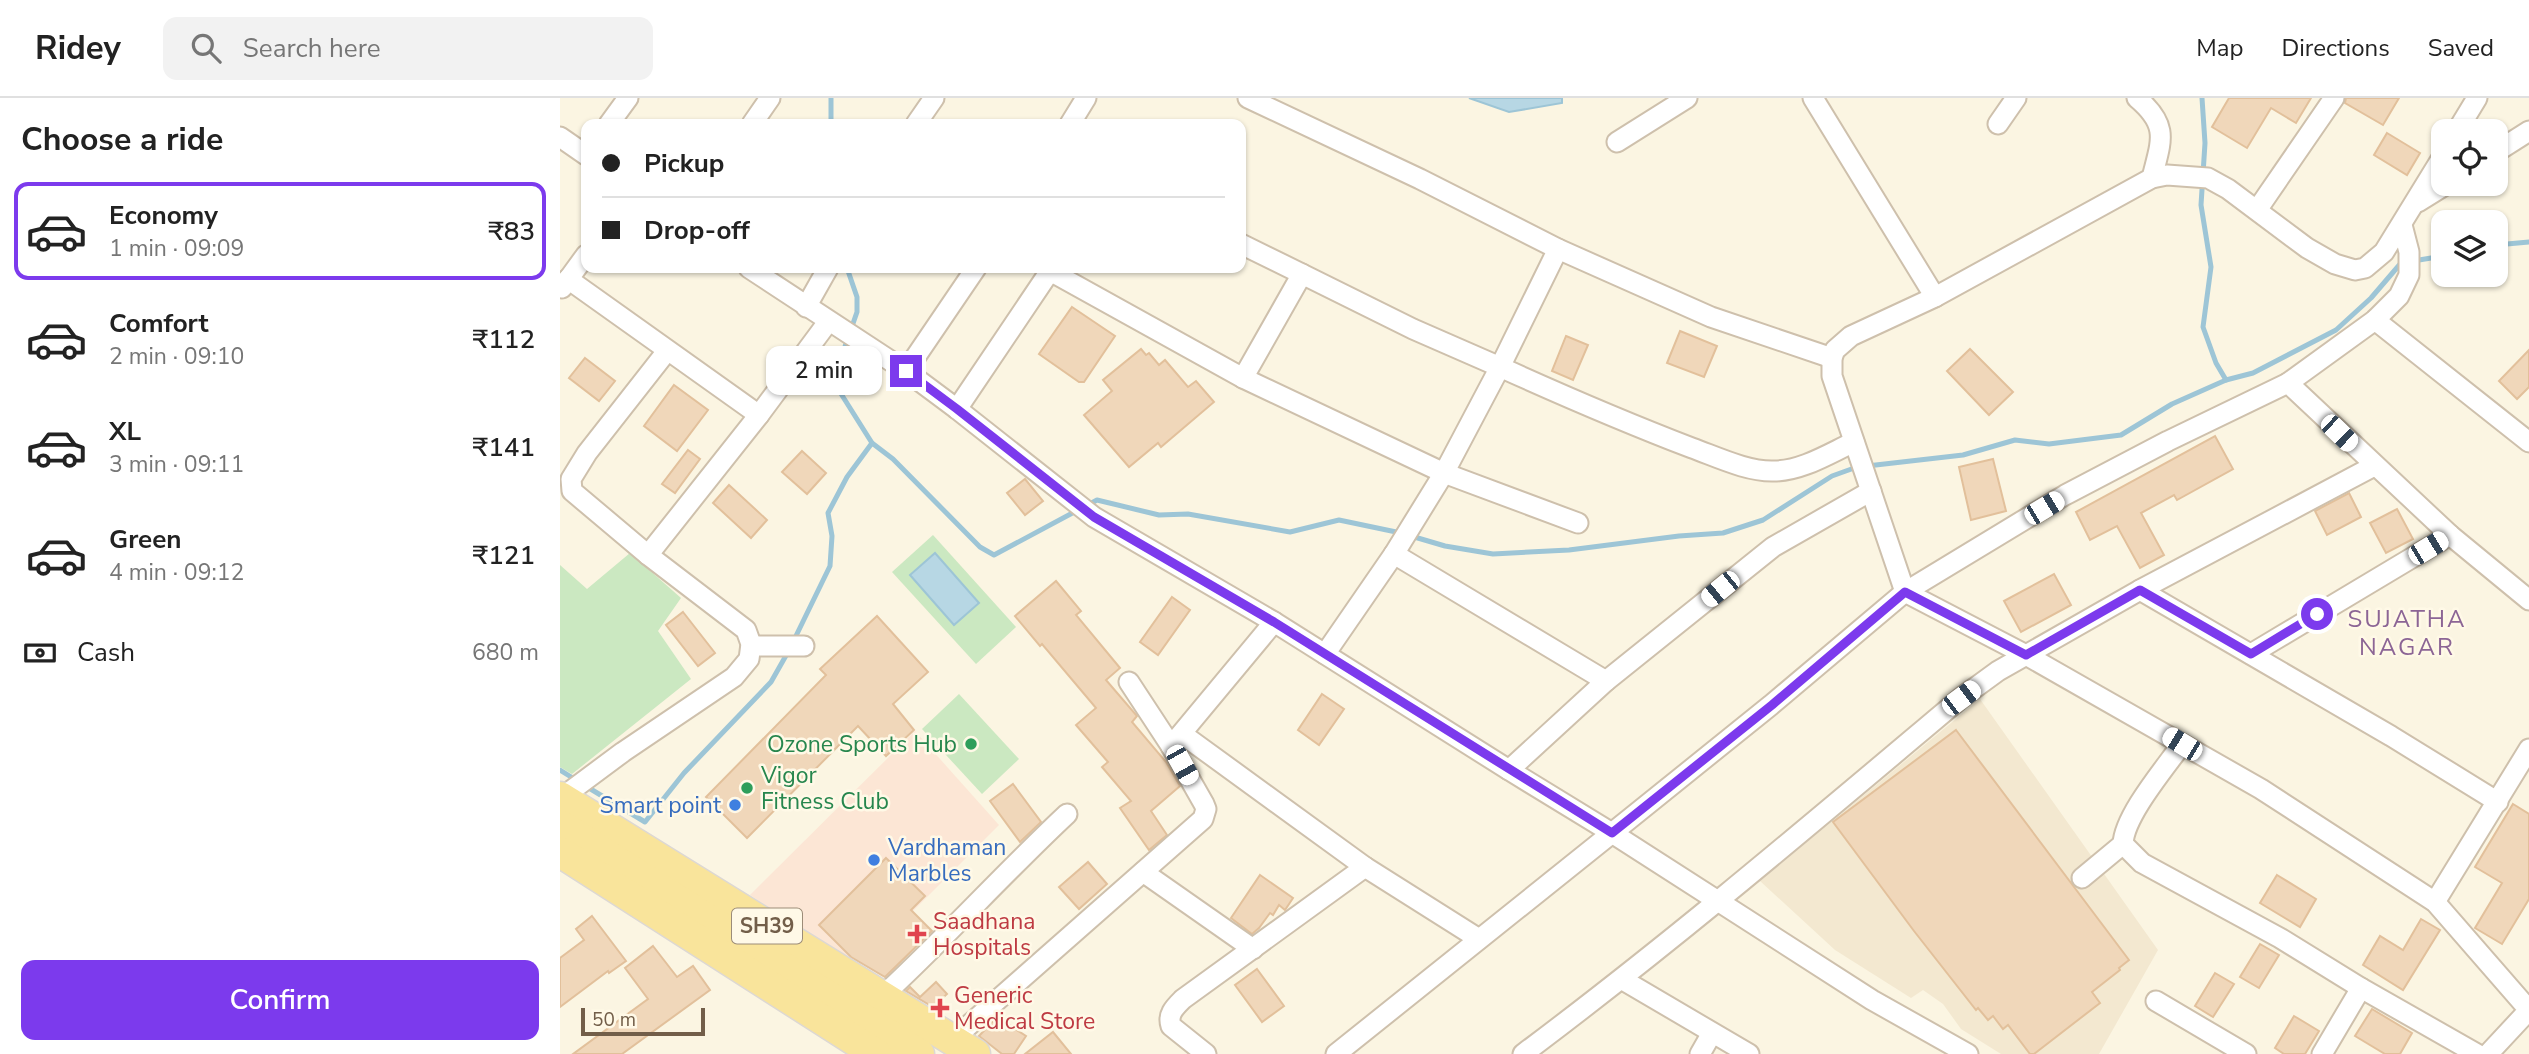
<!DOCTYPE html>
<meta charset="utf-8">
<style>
:root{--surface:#fff;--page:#f2f2f2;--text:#222;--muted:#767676;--line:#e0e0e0;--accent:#7c3aed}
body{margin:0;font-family:"Nunito Sans",sans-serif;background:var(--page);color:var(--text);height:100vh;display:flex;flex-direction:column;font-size:26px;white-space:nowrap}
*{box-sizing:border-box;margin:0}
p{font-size:23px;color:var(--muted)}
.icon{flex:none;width:38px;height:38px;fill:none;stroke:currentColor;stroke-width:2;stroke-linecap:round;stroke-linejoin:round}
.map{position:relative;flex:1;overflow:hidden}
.drawer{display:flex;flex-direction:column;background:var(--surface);width:560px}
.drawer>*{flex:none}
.guide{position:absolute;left:21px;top:21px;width:665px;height:154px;border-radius:14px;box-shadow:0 2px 5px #0004;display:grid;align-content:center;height:154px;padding:0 21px;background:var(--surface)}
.buttons{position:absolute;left:1871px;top:21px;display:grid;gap:14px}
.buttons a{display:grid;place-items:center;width:77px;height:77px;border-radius:14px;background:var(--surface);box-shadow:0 2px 5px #0004;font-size:35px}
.scale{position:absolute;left:21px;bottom:18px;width:124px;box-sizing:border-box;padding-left:7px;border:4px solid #725e49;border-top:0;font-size:19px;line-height:24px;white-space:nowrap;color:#725e49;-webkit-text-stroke:5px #fff9e7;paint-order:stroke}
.end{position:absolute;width:32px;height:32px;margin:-16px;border:9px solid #7c3aed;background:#fff;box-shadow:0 0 0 4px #fff}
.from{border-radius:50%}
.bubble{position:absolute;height:49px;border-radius:14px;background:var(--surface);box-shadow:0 2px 5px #0004;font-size:23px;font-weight:600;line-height:49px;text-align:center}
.car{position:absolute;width:21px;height:42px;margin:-21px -10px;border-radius:9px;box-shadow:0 0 5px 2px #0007;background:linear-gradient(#fff 24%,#345 0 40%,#fff 0 76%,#345 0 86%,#fff 0)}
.guide b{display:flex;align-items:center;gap:24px;height:66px;font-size:26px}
.guide b+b{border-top:2px solid var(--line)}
.guide i{width:18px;height:18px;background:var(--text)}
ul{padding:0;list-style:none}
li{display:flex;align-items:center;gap:21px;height:98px;margin:0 14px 10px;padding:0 7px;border:4px solid transparent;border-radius:14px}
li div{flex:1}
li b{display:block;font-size:26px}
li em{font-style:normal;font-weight:600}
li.active{border-color:var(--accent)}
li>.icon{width:63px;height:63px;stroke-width:1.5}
h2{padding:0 21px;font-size:32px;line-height:84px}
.pay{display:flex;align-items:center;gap:18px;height:77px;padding:0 21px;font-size:26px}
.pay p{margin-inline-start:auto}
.button{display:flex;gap:14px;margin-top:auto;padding:14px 21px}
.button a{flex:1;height:80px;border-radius:14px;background:var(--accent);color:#fff;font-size:28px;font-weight:600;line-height:80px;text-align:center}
header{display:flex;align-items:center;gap:42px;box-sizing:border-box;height:98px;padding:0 35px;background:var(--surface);border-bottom:2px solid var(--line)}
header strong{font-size:33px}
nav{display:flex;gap:38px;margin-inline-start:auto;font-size:24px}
.search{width:490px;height:63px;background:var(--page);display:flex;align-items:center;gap:18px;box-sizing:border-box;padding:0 24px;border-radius:14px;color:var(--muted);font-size:26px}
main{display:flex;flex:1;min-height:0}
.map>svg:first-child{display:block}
.residential{fill:#f3e8d0}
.commercial{fill:#fce6d5}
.green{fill:#cbe8c1}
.water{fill:#b7d7e4;stroke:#9dc5d6;stroke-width:2}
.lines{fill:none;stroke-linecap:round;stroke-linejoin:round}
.stream{stroke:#9dc5d6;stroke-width:5}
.building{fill:#f0d7ba;stroke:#e2c09b;stroke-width:2}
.street-casing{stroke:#cec0ac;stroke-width:23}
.primary-casing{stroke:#ddd8d3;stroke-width:33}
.street{stroke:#fff;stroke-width:19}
.primary{stroke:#f9e49b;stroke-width:30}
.route{stroke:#7c3aed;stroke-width:9}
.leisure-dot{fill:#2e9e5b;stroke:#fff9e7;stroke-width:2.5}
.shop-dot{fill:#3f7fe0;stroke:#fff9e7;stroke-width:2.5}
.health-dot{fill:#e0444e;stroke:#fff9e7;stroke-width:2.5}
.labels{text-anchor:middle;stroke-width:5;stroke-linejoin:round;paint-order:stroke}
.shield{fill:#fff9e7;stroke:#9c8c78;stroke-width:2}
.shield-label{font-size:21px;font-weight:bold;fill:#725e49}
.leisure-label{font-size:23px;fill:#27864d;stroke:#fff9e7;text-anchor:end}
.shop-label{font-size:23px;fill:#366cbe;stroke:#fff9e7;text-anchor:end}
.health-label{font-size:23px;fill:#be3a42;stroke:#fff9e7;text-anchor:start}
.neighbourhood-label{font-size:24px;letter-spacing:2px;fill:#8c6595;stroke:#fff9e7}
</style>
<header>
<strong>Ridey</strong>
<div class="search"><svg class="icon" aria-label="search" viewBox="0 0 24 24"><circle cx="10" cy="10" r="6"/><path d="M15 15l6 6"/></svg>Search here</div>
<nav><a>Map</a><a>Directions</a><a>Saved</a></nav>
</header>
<main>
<section class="drawer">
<h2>Choose a ride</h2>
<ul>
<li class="active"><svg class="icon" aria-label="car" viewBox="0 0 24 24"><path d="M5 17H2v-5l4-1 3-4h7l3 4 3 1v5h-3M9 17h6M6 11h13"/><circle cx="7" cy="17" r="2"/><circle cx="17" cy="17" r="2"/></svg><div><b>Economy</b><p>1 min · 09:09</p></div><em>₹83</em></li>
<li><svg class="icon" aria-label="car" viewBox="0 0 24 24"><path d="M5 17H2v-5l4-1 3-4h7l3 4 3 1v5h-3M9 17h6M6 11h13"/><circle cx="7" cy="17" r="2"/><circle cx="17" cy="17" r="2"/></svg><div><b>Comfort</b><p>2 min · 09:10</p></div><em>₹112</em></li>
<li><svg class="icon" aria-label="car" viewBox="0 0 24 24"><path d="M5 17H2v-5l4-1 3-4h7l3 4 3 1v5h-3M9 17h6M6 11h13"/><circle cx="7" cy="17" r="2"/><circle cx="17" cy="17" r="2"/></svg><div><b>XL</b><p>3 min · 09:11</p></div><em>₹141</em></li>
<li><svg class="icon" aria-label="car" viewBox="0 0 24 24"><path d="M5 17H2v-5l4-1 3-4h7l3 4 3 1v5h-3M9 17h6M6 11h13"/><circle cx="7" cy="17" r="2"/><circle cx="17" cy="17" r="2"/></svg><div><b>Green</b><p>4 min · 09:12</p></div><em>₹121</em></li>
</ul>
<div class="pay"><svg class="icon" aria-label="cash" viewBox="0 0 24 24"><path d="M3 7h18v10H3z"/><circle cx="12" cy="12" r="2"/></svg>Cash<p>680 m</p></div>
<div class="button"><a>Confirm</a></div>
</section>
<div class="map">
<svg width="1969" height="956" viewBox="0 0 1969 956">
<rect width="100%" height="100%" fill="#fbf5e2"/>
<path class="residential" d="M1420,601L1598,852L1539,956H1441L1401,931L1383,906L1363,892L1351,900L1275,852L1200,783Z"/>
<path class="commercial" d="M355,633L439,727L298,868L190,797Z"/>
<g class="green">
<path d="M373,437L456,529L416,566L332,474Z"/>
<path d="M70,455L121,500L98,533L131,581L12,676L0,669V467L27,491Z"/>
<path d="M399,596L459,661L422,696L362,631Z"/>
</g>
<g class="water">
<path d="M909,0H1002V5L949,14Z"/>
<path d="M375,455L419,505L394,527L350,477Z"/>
</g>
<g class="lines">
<g class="stream">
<path d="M271,0V26"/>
<path d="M1642,0L1645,45L1641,107L1651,169L1643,229L1656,265L1666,282"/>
<path d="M1936,147L1969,144"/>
<path d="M287,170L297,199V214L273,283L312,345"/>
<path d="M1307,368L1403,357L1455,342L1489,346L1561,337L1612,306L1666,282L1693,275L1776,232L1811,200L1841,165L1883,158"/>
<path d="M526,408L537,402L599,417L628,416L730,434L779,422L841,435"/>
<path d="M851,438L885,448L933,456L1009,452L1119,438L1163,435L1203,422L1272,378L1297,369"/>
<path d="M234,542L270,468L272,438L268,415L287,379L312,345L333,361L420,449L434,457L518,412"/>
<path d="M0,672L16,682"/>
<path d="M24,687L85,724L124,675L211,584L228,554"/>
</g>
</g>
<g class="building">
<path d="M1669,0H1751L1736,25L1711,10L1687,50L1652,29Z"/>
<path d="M1786,0H1839L1823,27L1785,5Z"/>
<path d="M1827,35L1860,55L1847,77L1814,57Z"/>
<path d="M512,209L555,238L524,284H519L479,256Z"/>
<path d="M1120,233L1157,248L1144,279L1107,265Z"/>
<path d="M1006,238L1028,247L1013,282L992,273Z"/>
<path d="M581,251L586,257L589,255L599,267L605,262L628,289L636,283L654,304L601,349L598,345L569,369L524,317L552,293L543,282Z"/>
<path d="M1410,251L1453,294L1429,317L1387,273Z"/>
<path d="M1969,252V289L1957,301L1939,283Z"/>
<path d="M25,260L55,283L39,303L9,280Z"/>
<path d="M114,287L148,312L117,353L84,328Z"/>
<path d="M1655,338L1673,371L1617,402L1614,397L1581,415L1604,457L1580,470L1557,428L1530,442L1516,414Z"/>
<path d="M128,352L140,361L115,395L102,386Z"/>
<path d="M242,353L266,375L247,396L222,374Z"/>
<path d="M1433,361L1446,413L1411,422L1399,369Z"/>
<path d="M465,381L483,403L465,417L447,395Z"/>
<path d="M169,387L207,422L191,440L153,405Z"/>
<path d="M1789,395L1801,419L1767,437L1755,413Z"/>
<path d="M1837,411L1853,441L1826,455L1810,425Z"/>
<path d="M1494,476L1511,507L1461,534L1444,503Z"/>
<path d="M496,483L521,513L516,517L560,570L546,582L577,618L572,624L606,664L620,688L591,713L607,737L589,752L560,710L571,703L542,669L548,664L516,627L536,610L482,546L480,548L455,518Z"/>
<path d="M612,499L630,512L598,557L580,544Z"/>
<path d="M123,514L155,555L138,568L106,527Z"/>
<path d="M317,518L368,574L333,606L354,632L326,658L298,628L187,740L146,699L266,577L260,571Z"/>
<path d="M762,596L784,611L759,647L738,632Z"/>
<path d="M1396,632L1569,862L1559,870L1560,872L1532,894L1540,905L1474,956H1470L1448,927L1443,931L1433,918L1428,922L1418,910L1416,912L1354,833L1273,724Z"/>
<path d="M453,686L481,724L460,744L430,703Z"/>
<path d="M1953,706L1969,716V801L1942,846L1915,830L1942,785L1915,769Z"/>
<path d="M326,760L365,798L351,812L372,833L325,879L291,859L259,827Z"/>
<path d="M528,764L547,786L519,811L499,789Z"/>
<path d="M700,777L733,800L725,812L719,807L713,817L710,815L699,830L692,836L671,820Z"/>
<path d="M1717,777L1756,801L1740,829L1700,805Z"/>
<path d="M32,818L66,863L49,875L48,873L0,909V860L24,842L16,831Z"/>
<path d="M1861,821L1880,832L1843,892L1803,867L1820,838L1843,852Z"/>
<path d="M1700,846L1719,857L1699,890L1680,879Z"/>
<path d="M93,848L117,879L133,868L150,892L62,956H13L88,901L65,870Z"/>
<path d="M697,871L724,908L702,924L675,887Z"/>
<path d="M1655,875L1674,886L1653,919L1635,908Z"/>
<path d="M376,884L387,896L373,909L346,893L350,889L360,899Z"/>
<path d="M1812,911L1852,935L1840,956H1825L1795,938Z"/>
<path d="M1734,918L1759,933L1745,956H1724L1715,950Z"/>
<path d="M437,919L466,938L454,956H442L419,938Z"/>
<path d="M493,934L511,956H465Z"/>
</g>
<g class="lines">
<defs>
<g id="street">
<path d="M688,0L860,81L998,151L1151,219L1272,260"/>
<path d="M1253,0L1375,199"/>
<path d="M1577,0C1610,28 1601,43 1592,80"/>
<path d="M49,26L68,0"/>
<path d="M192,26L210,0"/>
<path d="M356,26L374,0"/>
<path d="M510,26L526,0"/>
<path d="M1438,26L1456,0"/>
<path d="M1897,33L1917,0"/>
<path d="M0,39L26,57"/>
<path d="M1057,44L1127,0"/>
<path d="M1936,54L1969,33"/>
<path d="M1883,58L1824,154L1805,170L1795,172L1775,166L1747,150L1668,91L1648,80L1607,77L1592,80L1375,199L1291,238L1275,252L1272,260V278L1345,494L1466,557L1701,691L1875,804L1969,912L1928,956"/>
<path d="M1858,104L1887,86"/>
<path d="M1697,112L1774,0"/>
<path d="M681,146L742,176"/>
<path d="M189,170L346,273L397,311L534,419L714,524"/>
<path d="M490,173L683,280L884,375L1018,425"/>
<path d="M8,181L199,317"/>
<path d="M2,190L26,157"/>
<path d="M246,209L268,170"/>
<path d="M1815,222L1969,344"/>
<path d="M346,273L416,170"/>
<path d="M683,280L742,176L853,231L940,269L998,151"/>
<path d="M1728,285L1890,437L1969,502"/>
<path d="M397,311L492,170"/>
<path d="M88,457L199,317L268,224"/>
<path d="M1580,492L1831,638L1938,704"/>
<path d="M191,548H244"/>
<path d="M765,556L834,456"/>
<path d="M1691,556L1890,437"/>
<path d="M1046,583L1213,449L1311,393"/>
<path d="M622,636L805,769L623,901C615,909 607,916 611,928L646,956"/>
<path d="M1622,646C1605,670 1564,718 1563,746L1582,765L1720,840L1801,890L1762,956"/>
<path d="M611,648L714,524L949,672L1046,583L834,456L884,375L940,269C1004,298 1067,325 1132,350C1157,359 1188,374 1214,373C1242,373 1270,355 1294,344"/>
<path d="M1,700L63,654L174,579L189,561L191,546L186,532L88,457L12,393L11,381L27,355L107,253"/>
<path d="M805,769L919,841"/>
<path d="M583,774L693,851"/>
<path d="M1522,780L1563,746"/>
<path d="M1875,804L1969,651"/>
<path d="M1063,882L1189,956"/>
<path d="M1801,890L1917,956"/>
<path d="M323,900L329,892C390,835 446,773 507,716"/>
<path d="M1596,903L1686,956"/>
<path d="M392,942L643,721L646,711L644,706L611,648L569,584"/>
<path d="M776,956L1052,735L949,672"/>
<path d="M963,956C1114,843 1257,721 1401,600L1438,573L1580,492L1814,368"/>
<path d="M1140,956L1152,935"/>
<path d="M1408,956L1312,902L1052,735L1211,607L1345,494L1505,397L1608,343L1728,285L1815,222L1839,198L1849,177V154L1842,127"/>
</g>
<g id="primary">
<path d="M0,699L415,956"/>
<path d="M0,727L359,956"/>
<path d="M0,754L316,956"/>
</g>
</defs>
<use href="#street" class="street-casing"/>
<use href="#primary" class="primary-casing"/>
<use href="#street" class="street"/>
<use href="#primary" class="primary"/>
</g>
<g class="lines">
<path class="route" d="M346,273L397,311L534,419L714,524L1052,735L1212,607L1345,494L1466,557L1580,492L1691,556L1757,516"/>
</g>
<g class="leisure-dot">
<circle cx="411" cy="646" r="7"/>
<circle cx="187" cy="690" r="7"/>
</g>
<g class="shop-dot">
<circle cx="175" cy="707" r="7"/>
<circle cx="314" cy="762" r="7"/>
</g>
<g class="health-dot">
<path d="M353.5 825.5h7v7h7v7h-7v7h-7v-7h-7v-7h7z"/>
<path d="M376.5 899.5h7v7h7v7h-7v7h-7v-7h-7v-7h7z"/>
</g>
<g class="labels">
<rect class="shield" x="172" y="810.5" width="70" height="35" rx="5"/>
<g class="shield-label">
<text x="207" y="835">SH39</text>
</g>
<g class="leisure-label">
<text x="397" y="654">Ozone Sports Hub</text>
<text x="201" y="685" text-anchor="start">Vigor<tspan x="201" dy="26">Fitness Club</tspan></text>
</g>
<g class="shop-label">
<text x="161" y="715">Smart point</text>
<text x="328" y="757" text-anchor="start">Vardhaman<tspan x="328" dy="26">Marbles</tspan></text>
</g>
<g class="health-label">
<text x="373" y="831">Saadhana<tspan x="373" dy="26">Hospitals</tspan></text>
<text x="394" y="905">Generic<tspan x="394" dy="26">Medical Store</tspan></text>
</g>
<g class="neighbourhood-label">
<text x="1847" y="529">SUJATHA<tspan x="1847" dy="28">NAGAR</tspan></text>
</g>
</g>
</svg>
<div class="buttons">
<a><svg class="icon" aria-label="locate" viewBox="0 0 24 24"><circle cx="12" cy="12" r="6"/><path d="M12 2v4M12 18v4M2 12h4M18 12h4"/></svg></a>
<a><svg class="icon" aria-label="layers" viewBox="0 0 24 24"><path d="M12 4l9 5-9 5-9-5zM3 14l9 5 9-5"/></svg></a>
</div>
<div class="scale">50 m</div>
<i class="end from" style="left:1757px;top:516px"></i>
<i class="end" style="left:346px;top:273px"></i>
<div class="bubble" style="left:206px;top:248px;width:116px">2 min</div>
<i class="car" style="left:1779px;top:335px;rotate:134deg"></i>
<i class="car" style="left:1484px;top:410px;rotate:59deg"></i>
<i class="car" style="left:1868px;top:450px;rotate:59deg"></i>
<i class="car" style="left:1160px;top:491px;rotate:231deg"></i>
<i class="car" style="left:1401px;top:600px;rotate:53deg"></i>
<i class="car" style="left:1622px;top:646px;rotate:301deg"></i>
<i class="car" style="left:622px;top:667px;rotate:151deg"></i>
<div class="guide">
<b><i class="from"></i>Pickup</b>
<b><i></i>Drop-off</b>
</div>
</div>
</main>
